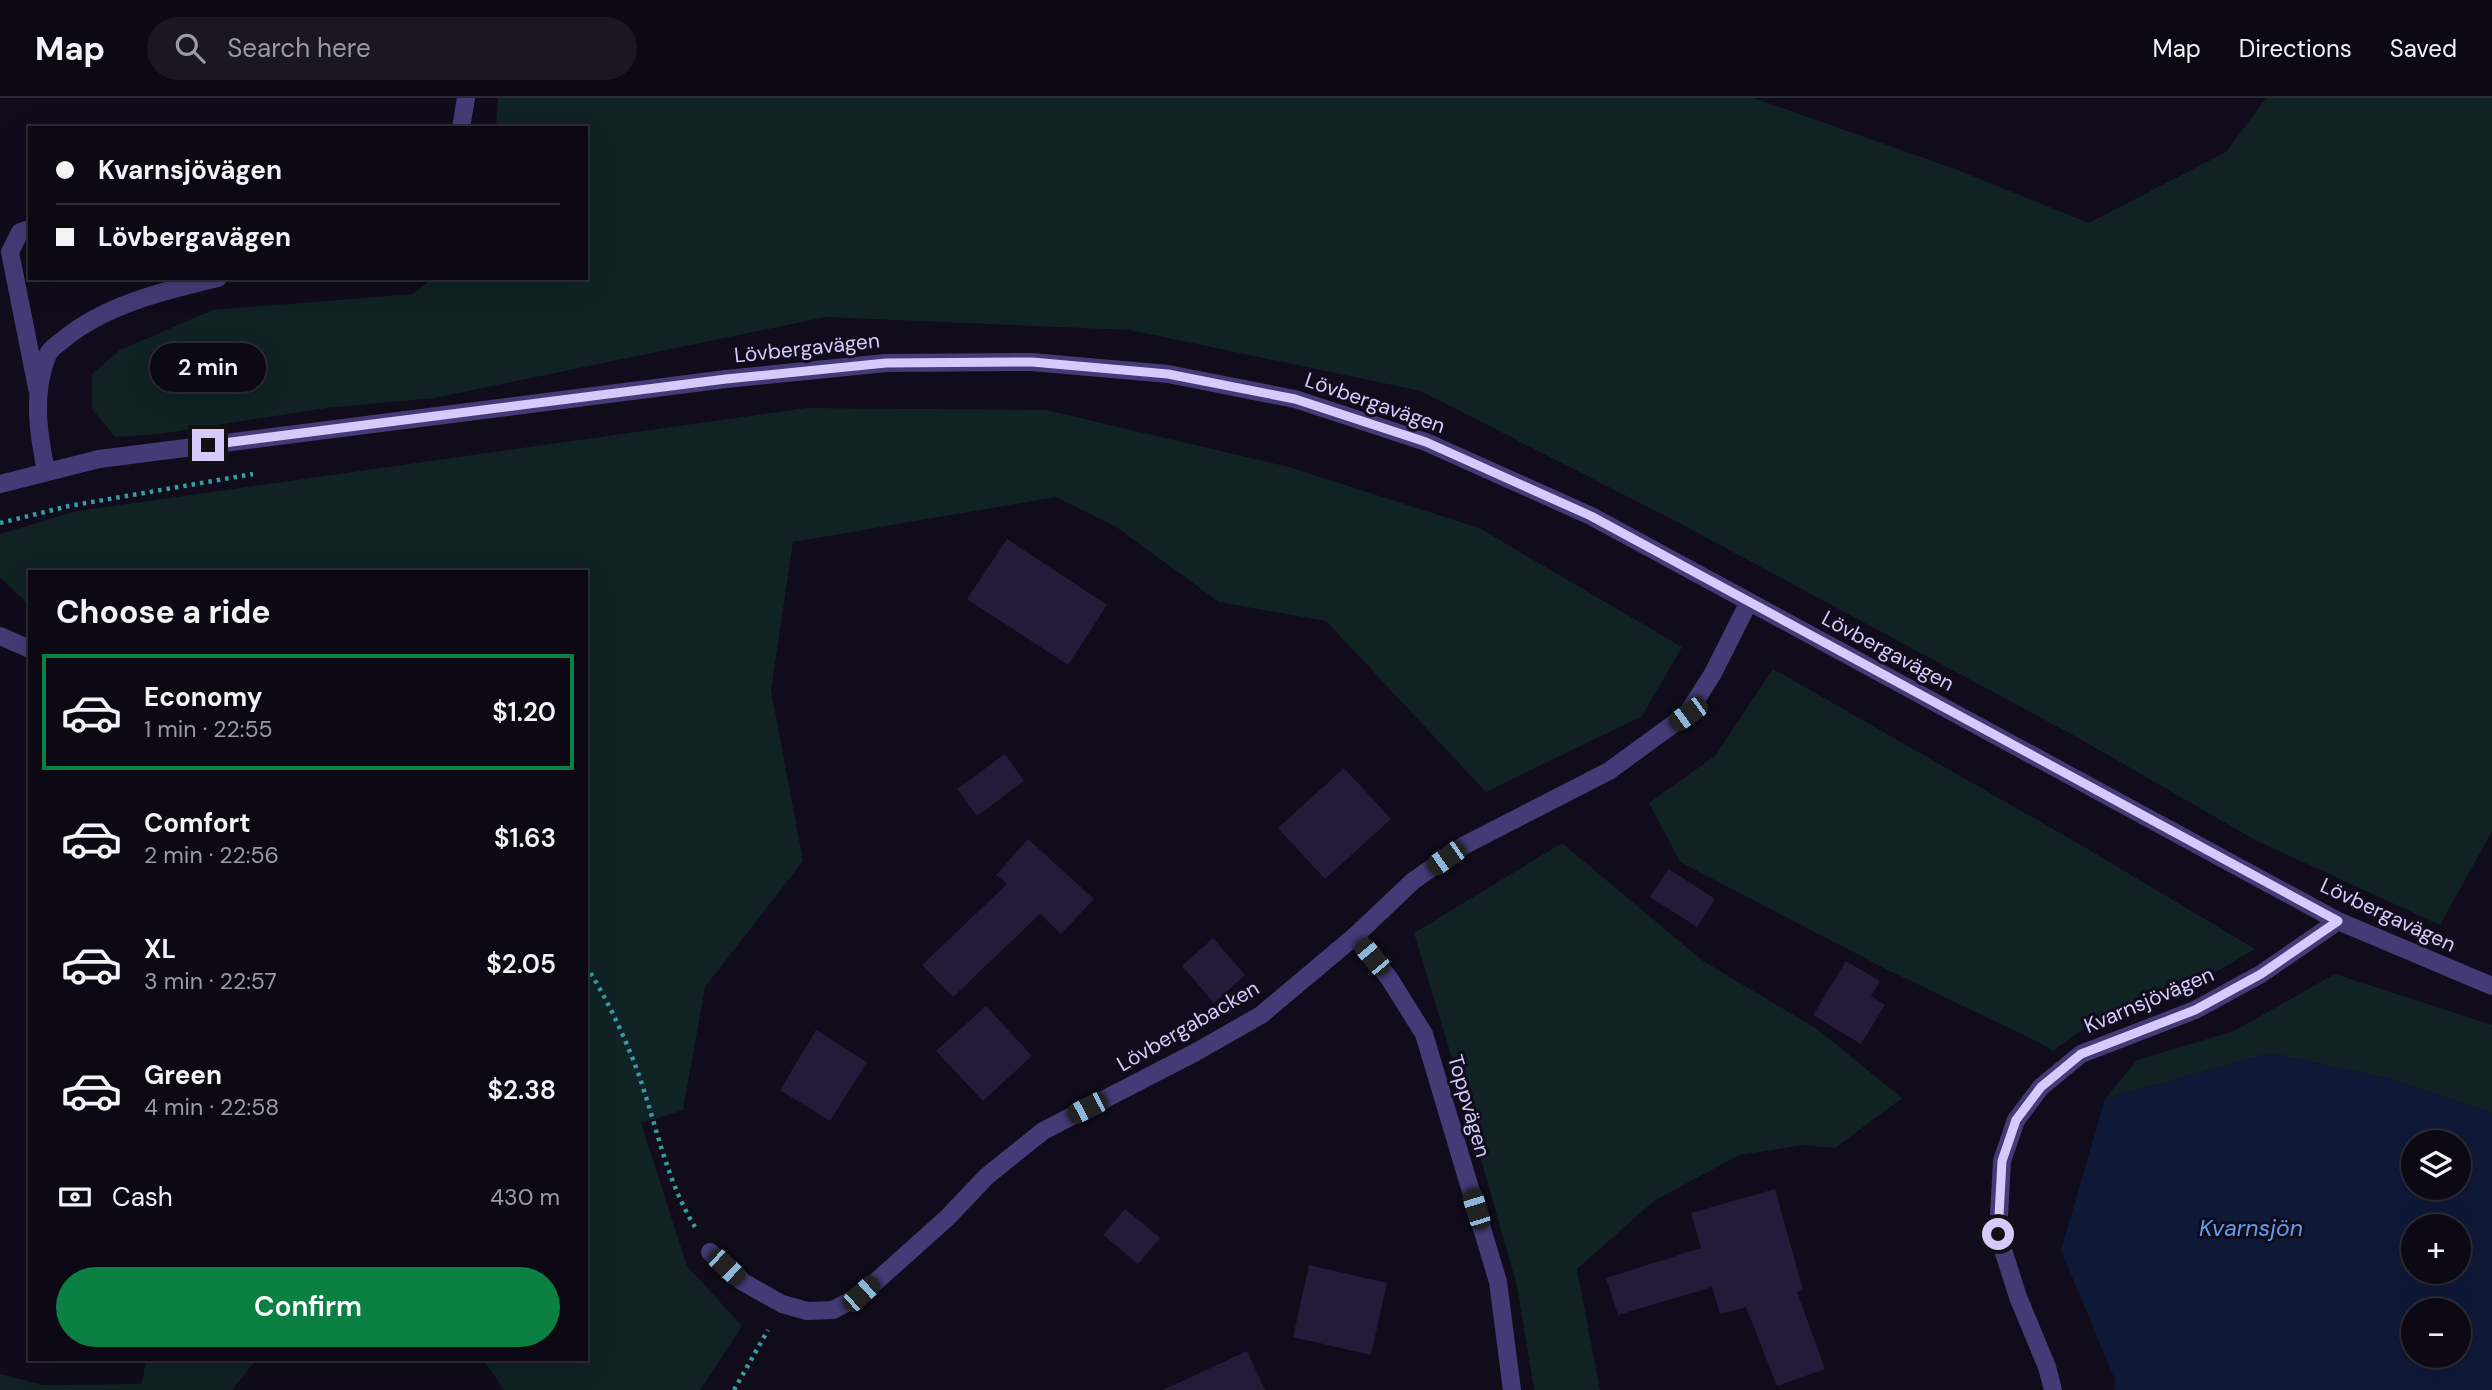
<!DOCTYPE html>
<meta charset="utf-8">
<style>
:root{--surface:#0c0914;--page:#1a1722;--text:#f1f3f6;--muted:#9a9aa0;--line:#2c2a34;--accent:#0b8043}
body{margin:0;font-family:"DM Sans",sans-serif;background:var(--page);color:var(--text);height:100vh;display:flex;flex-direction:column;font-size:26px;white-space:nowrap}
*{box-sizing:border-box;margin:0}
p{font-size:23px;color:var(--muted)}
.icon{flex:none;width:38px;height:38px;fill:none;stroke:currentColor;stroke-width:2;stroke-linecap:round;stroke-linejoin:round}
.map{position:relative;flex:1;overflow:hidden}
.panel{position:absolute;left:28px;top:472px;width:560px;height:791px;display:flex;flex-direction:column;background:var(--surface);border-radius:0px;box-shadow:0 7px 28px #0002,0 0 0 2px var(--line)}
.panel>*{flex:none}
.banner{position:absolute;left:28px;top:28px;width:560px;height:154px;border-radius:0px;box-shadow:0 7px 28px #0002,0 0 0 2px var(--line);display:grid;align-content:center;height:154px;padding:0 28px;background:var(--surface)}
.controls{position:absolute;left:2401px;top:1032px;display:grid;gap:14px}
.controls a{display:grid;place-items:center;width:70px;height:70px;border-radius:50%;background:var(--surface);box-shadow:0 7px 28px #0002,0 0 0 2px var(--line);font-size:35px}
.end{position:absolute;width:32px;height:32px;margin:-16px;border:9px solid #d5cafb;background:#111;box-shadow:0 0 0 4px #111}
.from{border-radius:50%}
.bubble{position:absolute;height:49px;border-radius:24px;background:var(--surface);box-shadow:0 7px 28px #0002,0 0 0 2px var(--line);font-size:23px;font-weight:600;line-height:49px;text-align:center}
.car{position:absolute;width:21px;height:42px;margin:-21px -10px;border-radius:9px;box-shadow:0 0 5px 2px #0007;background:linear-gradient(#222 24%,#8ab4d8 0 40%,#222 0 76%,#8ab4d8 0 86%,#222 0)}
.banner b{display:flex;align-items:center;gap:24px;height:66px;font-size:26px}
.banner b+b{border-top:2px solid var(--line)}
.banner i{width:18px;height:18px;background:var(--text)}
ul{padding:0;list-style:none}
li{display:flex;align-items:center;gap:21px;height:116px;margin:0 14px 10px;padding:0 14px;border:4px solid transparent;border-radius:0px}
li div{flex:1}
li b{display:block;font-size:26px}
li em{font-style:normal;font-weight:600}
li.active{border-color:var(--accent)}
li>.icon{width:63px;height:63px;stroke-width:1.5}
h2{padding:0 28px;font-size:32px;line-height:84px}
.pay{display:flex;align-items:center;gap:18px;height:77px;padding:0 28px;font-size:26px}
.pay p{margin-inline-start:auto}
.button{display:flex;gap:14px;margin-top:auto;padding:14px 28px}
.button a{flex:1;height:80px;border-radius:42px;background:var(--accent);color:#fff;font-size:28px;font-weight:600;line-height:80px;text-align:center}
header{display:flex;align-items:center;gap:42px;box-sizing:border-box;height:98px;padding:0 35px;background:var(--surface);border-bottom:2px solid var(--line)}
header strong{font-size:33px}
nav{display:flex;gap:38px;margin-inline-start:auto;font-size:24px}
.search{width:490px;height:63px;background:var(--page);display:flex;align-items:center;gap:18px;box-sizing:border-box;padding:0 24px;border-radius:38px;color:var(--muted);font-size:26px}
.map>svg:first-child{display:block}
.green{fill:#102224}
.water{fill:#0e1938;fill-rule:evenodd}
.building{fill:#241a3a}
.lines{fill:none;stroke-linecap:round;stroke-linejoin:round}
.path{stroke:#359da3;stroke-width:4.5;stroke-dasharray:3.5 5;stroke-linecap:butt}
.lane{stroke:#443b76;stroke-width:18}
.street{stroke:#443b76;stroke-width:18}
.route{stroke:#d5cafb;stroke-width:9}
.labels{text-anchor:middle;stroke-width:6;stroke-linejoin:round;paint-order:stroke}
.street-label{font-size:21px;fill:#d5cafb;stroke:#100c1b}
.water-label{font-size:23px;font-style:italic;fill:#609ef3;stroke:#100c1b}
</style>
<header>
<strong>Map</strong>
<div class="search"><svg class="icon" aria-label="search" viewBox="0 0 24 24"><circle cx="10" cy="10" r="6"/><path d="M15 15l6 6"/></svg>Search here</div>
<nav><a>Map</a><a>Directions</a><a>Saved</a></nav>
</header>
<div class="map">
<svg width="2492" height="1292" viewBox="0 0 2492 1292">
<rect width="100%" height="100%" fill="#100c1b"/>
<g class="green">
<path d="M498,0H1754L1955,71L2089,125L2226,54L2266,0H2492V733L2440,827L2257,743L2073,637L1683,427L1421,293L1130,232L826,219L434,300L326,310L159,336L115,339L92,311V276L120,252L213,212L413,196L434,180H586V30H496Z"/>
<path d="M806,310L1046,312L1289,369L1479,430L1682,549L1642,618L1486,694L1326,523L1219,504L1115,428L1056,399L793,444L771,592L803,763L705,889L683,1012L641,1025L687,1168L742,1228L700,1292H504L484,1262H586V474H30V508L0,479V436L77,413Z"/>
<path d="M1773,571L2081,747L2255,851L2182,894L2090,926L2053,953L2036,943L1886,871L1680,764L1649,705L1715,658Z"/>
<path d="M1562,745L1703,863L1817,931L1902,1000L1835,1050L1804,1047L1739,1057L1654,1103L1577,1171L1600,1292H1534L1517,1188L1458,980L1414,835Z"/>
<path d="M2335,876L2492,927V1015L2391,981L2270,955L2105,1001L2137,962L2234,933Z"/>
<path d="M146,1262H256L232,1292H0V1276L43,1287L142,1286Z"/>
</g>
<path class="water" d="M2270,955L2391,981L2492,1015V1292H2114L2115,1282L2061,1152L2105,1001ZM2413,1045H2459V1090H2413ZM2413,1129H2459V1174H2413ZM2413,1213H2459V1258H2413Z"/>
<g class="building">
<path d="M1007,441L1107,507L1068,567L967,501Z"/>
<path d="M1005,656L1024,683L977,718L957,691Z"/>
<path d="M1344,670L1391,721L1325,781L1278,730Z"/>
<path d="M1028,741L1094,801L1061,836L1040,816L953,899L922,867L1007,786L996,777Z"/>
<path d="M1669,771L1715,801L1697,829L1650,799Z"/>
<path d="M1213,840L1245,877L1214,905L1182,868Z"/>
<path d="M1846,863L1880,883L1871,898L1885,907L1861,946L1813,917Z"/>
<path d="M986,908L1032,958L983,1003L936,953Z"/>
<path d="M816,932L867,964L830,1023L780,992Z"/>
<path d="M1775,1091L1803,1192L1797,1194L1825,1271L1777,1288L1746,1209L1720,1216L1712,1189L1618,1217L1606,1180L1701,1150L1691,1115Z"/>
<path d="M1125,1111L1160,1140L1138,1166L1103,1137Z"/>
<path d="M1309,1167L1387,1185L1371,1257L1293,1239Z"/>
<path d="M1247,1253L1265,1292H1163Z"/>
</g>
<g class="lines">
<g class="path">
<path d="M0,425L69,408L253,376"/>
<path d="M586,868C605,897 621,931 634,964C655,1018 664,1079 695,1129"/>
<path d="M734,1292L768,1232"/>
</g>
<g class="lane">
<path d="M461,30L466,0"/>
<path d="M30,131L20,134L10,154L37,290"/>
<path d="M46,373C38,334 32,294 48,256C51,250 58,246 64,241C107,206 164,193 218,180"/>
</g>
<g class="street">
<path d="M0,386L99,361L726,281L886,265L1032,264L1168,276L1295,301L1426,344L1591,418L2338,823L2492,888"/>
<path d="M0,538L30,551"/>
<path d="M1355,838L1389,880L1424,936L1498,1184L1512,1292"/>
<path d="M710,1154L743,1184L782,1206L807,1213L833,1212L861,1197L947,1120L987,1078L1043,1033L1196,954L1261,917L1355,838L1413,783L1463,748L1609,673L1687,616L1712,577L1749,504"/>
<path d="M2053,1292L2047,1269L2018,1199L1998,1136L2002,1063L2016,1022L2041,989L2081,956L2195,912L2261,876L2338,823"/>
</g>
</g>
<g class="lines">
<path class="route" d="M208,347L726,281L886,265L1032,264L1168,276L1295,301L1426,344L1591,418L2338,823L2261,876L2195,912L2081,956L2041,989L2016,1022L2002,1063L1998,1136"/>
</g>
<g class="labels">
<g class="street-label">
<text transform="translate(807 250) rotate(-6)" y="7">Lövbergavägen</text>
<text transform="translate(1375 305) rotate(19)" y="7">Lövbergavägen</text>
<text transform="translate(1888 553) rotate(28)" y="7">Lövbergavägen</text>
<text transform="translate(2388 817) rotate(25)" y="7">Lövbergavägen</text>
<text transform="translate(2149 902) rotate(-23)" y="7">Kvarnsjövägen</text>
<text transform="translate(1188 928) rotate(-30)" y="7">Lövbergabacken</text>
<text transform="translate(1469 1008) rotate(74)" y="7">Toppvägen</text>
</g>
<g class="water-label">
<text x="2251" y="1138">Kvarnsjön</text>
</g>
</g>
</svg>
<div class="controls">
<a><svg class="icon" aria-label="layers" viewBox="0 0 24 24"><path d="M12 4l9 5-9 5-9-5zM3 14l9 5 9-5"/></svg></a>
<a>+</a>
<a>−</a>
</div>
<i class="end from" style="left:1998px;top:1136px"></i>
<i class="end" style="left:208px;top:347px"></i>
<div class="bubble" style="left:150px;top:245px;width:116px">2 min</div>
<i class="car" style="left:1688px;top:616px;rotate:234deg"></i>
<i class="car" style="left:1446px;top:760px;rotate:235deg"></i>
<i class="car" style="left:1372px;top:859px;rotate:320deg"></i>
<i class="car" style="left:1087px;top:1010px;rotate:243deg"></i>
<i class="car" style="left:1476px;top:1111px;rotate:343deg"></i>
<i class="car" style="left:726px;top:1169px;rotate:133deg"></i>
<i class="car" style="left:861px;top:1196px;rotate:48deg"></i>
<div class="banner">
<b><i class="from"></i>Kvarnsjövägen</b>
<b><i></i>Lövbergavägen</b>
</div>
<section class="panel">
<h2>Choose a ride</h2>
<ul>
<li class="active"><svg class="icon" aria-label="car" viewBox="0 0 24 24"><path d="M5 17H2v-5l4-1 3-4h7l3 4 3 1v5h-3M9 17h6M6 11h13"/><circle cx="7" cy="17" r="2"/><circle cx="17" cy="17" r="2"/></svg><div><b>Economy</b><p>1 min · 22:55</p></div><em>$1.20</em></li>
<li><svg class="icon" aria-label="car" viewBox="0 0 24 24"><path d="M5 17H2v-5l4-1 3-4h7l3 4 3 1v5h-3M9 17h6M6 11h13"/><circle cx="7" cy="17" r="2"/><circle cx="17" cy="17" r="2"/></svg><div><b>Comfort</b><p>2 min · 22:56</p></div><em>$1.63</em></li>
<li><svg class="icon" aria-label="car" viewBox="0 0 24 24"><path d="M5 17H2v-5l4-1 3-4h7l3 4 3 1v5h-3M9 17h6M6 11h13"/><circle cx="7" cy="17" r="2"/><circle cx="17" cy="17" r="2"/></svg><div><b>XL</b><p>3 min · 22:57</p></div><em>$2.05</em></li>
<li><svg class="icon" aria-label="car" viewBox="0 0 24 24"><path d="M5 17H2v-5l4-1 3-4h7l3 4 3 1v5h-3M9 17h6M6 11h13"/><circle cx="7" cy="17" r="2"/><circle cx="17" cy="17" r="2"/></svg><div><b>Green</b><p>4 min · 22:58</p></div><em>$2.38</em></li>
</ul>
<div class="pay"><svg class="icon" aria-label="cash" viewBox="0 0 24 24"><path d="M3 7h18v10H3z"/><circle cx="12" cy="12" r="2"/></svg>Cash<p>430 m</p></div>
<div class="button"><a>Confirm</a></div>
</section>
</div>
